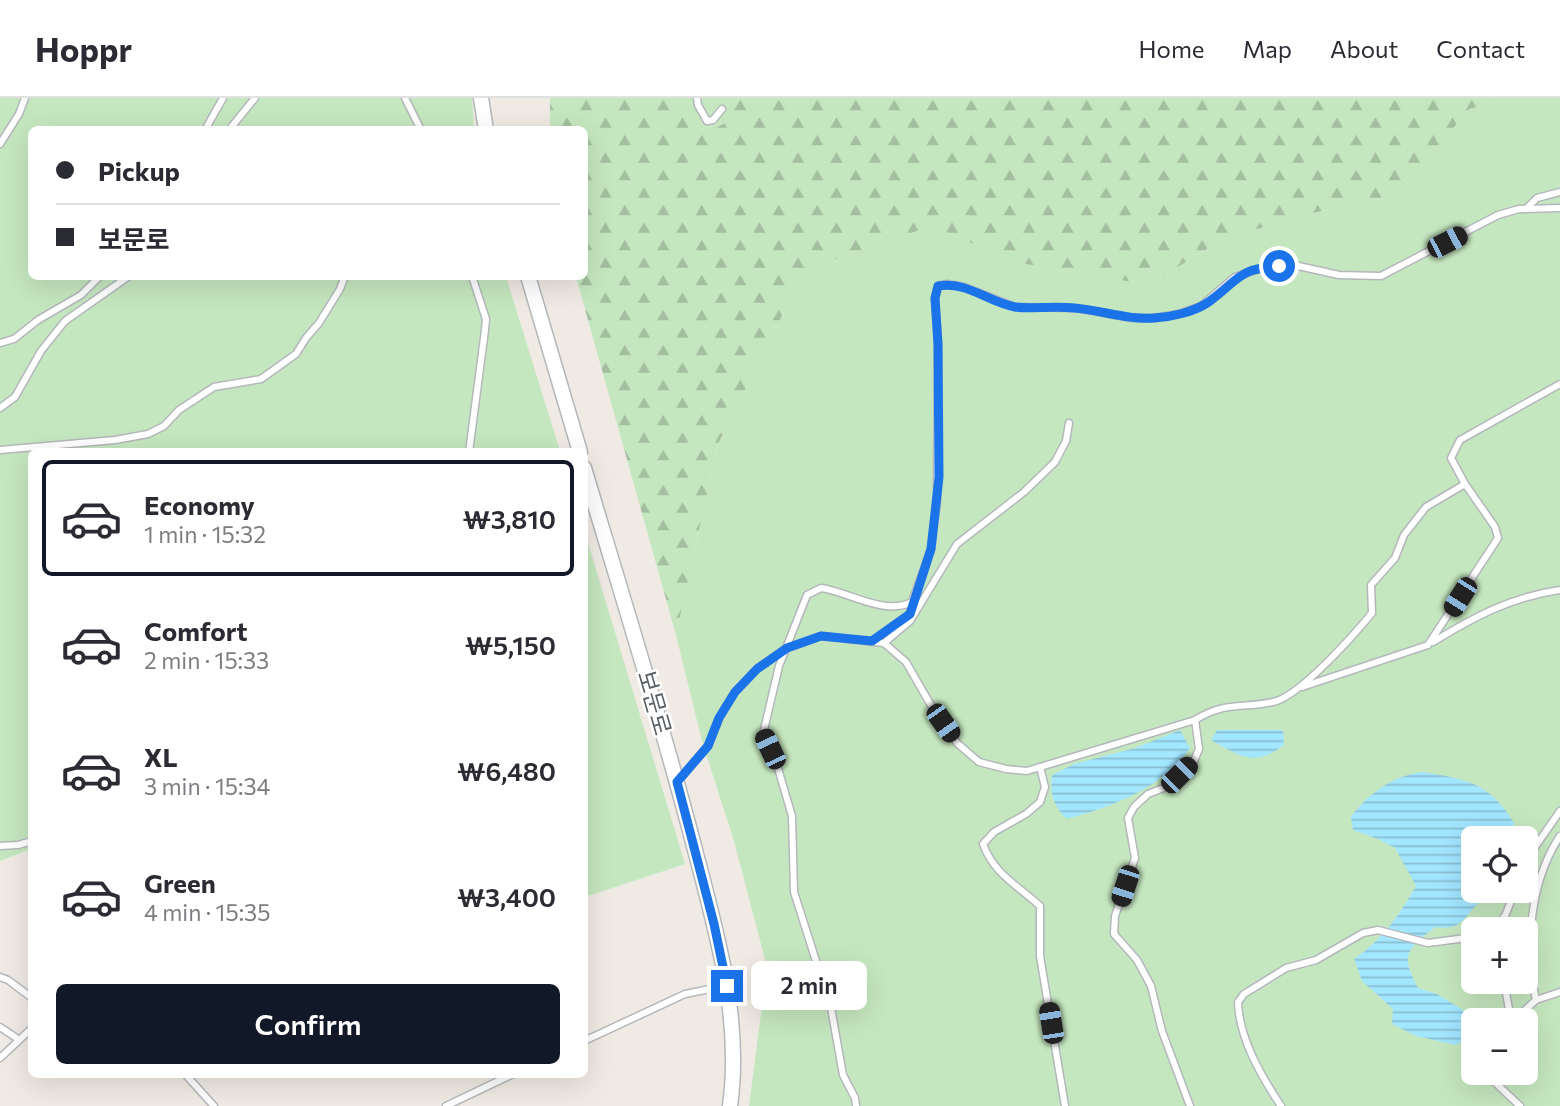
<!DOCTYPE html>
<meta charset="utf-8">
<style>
:root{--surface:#fff;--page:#f2f2f3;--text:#2b2b33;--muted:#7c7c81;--line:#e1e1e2;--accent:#111827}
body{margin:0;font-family:Commissioner,"Noto Sans KR",sans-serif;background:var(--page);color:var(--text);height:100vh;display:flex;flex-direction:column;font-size:26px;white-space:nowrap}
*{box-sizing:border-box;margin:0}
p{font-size:23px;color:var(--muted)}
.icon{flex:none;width:38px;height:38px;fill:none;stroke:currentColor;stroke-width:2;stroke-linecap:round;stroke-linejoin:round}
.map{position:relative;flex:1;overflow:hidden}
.panel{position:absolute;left:28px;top:350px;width:560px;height:630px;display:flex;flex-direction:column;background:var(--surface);border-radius:10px;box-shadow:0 7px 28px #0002}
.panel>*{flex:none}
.top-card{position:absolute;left:28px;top:28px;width:560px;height:154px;border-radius:10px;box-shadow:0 7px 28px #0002;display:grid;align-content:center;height:154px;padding:0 28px;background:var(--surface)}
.buttons{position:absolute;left:1461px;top:728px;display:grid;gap:14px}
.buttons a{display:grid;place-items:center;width:77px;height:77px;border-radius:10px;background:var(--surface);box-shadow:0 7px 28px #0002;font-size:35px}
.end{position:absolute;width:32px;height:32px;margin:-16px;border:9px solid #1a73e8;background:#fff;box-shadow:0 0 0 4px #fff}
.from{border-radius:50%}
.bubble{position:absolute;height:49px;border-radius:10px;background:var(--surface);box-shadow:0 7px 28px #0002;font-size:23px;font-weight:600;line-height:49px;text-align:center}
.car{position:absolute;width:21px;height:42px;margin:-21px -10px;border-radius:9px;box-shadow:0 0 5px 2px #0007;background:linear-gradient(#222 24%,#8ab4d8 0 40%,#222 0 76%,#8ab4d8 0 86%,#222 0)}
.top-card b{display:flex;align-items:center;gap:24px;height:66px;font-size:26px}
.top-card b+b{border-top:2px solid var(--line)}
.top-card i{width:18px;height:18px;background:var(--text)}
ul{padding:12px 0 0;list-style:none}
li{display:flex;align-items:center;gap:21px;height:116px;margin:0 14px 10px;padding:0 14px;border:4px solid transparent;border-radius:10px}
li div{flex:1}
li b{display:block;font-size:26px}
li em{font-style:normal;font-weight:600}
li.selected{border-color:var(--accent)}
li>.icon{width:63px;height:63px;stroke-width:1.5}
.action{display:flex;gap:14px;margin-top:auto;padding:14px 28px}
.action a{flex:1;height:80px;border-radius:10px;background:var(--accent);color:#fff;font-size:28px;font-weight:600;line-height:80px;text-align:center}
header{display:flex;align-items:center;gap:42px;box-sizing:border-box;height:98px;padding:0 35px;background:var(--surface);border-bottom:2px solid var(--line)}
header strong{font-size:33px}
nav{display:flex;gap:38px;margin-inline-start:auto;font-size:24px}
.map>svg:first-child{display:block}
.green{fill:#c5e7bf;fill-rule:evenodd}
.forest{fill:url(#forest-firs)}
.water{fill:url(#water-rules)}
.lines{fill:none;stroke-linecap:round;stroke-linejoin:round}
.service-casing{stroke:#b4b7bb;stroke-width:9}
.tertiary-casing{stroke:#b4b7bb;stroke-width:17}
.service{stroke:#fff;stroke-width:6}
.tertiary{stroke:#fff;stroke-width:14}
.route{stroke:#1a73e8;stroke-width:9}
.labels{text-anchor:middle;stroke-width:5;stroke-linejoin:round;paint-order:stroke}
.street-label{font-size:24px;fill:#5b6165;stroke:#fff}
</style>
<header>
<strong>Hoppr</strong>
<nav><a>Home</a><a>Map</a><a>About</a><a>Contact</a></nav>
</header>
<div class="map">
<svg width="1560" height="1008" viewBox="0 0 1560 1008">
<defs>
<pattern id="forest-firs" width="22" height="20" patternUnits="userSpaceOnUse" patternTransform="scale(1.75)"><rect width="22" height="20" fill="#c5e7bf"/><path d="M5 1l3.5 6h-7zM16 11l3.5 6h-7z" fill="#a3bf9f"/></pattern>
<pattern id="water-rules" width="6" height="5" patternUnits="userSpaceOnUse" patternTransform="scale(1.75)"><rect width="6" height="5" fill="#a3e6ff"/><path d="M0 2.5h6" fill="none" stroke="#88bed2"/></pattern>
</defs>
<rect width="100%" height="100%" fill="#efeae3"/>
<g class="green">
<path d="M0,0H472L474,31L32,32V178L506,179L560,353L32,354L31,751L0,763Z"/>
<path d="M693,0H727L725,25L710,33L697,13Z"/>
<path d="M1514,0H1560V1008H749L767,869L734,743L702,643L676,537L718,346L805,172L931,128L1020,165L1149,187L1218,144L1294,119L1398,97L1469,11ZM1474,740H1526V793H1474ZM1474,831H1526V884H1474ZM1474,922H1526V975H1474Z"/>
<path d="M585,435L685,766L585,799H584Z"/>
</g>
<path class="forest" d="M550,0H693L697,13L710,33L725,25L727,0H1514L1469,11L1398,97L1294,119L1218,144L1149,187L1020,165L931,128L805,172L718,346L676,537L576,179L584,178V32L550,31Z"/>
<g class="water">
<path d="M1180,632L1190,650C1161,691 1113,708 1067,721C1053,708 1050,696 1052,677L1074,666L1135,650Z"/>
<path d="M1217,632H1283L1284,647C1255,669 1240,659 1211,642Z"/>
<path d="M1422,674C1466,681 1489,684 1514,725L1510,740H1474V793H1493L1492,796C1463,810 1470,834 1435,829C1406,853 1400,856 1418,890L1437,896L1479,922H1474C1473,938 1469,941 1455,947L1416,938L1392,926L1393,911L1362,883L1354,861C1384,840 1397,820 1416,788L1395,750L1378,741L1353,732L1351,719C1368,696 1392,678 1422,674Z"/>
</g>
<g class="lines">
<defs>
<g id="service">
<path d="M405,0L421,32"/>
<path d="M697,0L698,7L707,23L713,22L722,11"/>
<path d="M205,32L223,0"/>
<path d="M229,32L255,0"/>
<path d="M0,46L19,16L25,0"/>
<path d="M1526,111L1537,100L1560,94"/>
<path d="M0,245L14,241L38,222L81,197L100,178"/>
<path d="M0,310L15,299L41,253L65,223L129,178"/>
<path d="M0,352L115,342L148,336L164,328L179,312L214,289L261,281L296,256L306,240L319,225L340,191L345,178"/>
<path d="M469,354L485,232L486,221L472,178"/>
<path d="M912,504L931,451L937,404L938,246L935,200L938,188L947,186L964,189L1015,209L1076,210L1132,220H1155L1178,216L1201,208L1235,179L1265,169L1294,167L1339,177L1381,178L1498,117L1519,111L1560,110"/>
<path d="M1433,544C1474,519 1511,499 1560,492"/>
<path d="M884,545L910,523L957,446L1024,394L1055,364L1066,343L1069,325"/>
<path d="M1302,589L1428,547L1498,440L1495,429L1465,386"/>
<path d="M1040,669L1045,689L1040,704L1026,716L994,734L983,746C994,776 1017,787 1040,808V858L1065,1008"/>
<path d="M678,683L708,648L719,620L735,594L757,571L787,550L821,538L884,545L906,564L929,604L957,645L979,664L1006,671L1027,673L1195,622C1225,603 1241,611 1273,604C1299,599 1354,537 1372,515L1371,487L1395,460L1404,437L1426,409L1465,386L1451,360L1460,342L1560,286"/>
<path d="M0,748L18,747L32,743"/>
<path d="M1526,762L1560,713"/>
<path d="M1494,831L1505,818L1515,793"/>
<path d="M0,879L8,882L32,900"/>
<path d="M1504,884L1511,922"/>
<path d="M1536,902C1524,851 1530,783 1560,738"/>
<path d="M1514,922L1536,902L1560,894"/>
<path d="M0,929L18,941"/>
<path d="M584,943L685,896L725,888"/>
<path d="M0,960L32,930"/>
<path d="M1485,975L1520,1008"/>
<path d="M185,976L214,1008"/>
<path d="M446,1008L513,976"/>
<path d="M856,1008L855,1000L843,977L827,887L816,863L794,794L792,718L777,667L763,636L779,568L807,497L821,490C850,494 884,518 912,504L910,516L872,543"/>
<path d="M1190,1008L1162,933L1151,888L1137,862L1114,836L1115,818L1135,760L1128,720L1134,709L1148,696L1166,689L1194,663L1199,651L1195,622"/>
<path d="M1281,1008C1261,978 1239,940 1238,904L1244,896L1286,870L1316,862L1363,835L1378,832L1428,845L1474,839"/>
</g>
<g id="tertiary">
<path d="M481,0L486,32"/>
<path d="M528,178L580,354"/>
<path d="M584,370C622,498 662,624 695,752C717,836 742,921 730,1008"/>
</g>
</defs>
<use href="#service" class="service-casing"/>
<use href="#tertiary" class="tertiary-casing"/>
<use href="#service" class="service"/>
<use href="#tertiary" class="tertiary"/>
</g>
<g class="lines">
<path class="route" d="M727,888L714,826L677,684L708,648L719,620L735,594L757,571L787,550L821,538L872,543L910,516L931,451L939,379L938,246L935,200L938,188C967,183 988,204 1015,209C1031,211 1056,208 1074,210C1101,212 1127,222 1154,220C1172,219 1195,214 1210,203C1240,181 1237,171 1279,168"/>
</g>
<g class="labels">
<g class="street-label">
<text transform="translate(654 605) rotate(74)" y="8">보문로</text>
</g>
</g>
</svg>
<div class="buttons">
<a><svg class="icon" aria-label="locate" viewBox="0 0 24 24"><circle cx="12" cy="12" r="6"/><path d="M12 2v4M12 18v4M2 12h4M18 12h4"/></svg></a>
<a>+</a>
<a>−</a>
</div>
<i class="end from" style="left:1279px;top:168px"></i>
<i class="end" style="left:727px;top:888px"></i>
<div class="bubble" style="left:751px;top:863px;width:116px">2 min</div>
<i class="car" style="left:1447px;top:144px;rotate:63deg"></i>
<i class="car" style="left:1460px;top:499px;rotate:212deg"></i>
<i class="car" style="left:943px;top:625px;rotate:145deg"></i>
<i class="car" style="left:770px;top:651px;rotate:335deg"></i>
<i class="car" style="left:1179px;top:677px;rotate:45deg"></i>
<i class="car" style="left:1125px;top:788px;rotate:198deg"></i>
<i class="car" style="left:1051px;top:925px;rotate:351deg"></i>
<div class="top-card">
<b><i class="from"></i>Pickup</b>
<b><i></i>보문로</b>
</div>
<section class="panel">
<ul>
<li class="selected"><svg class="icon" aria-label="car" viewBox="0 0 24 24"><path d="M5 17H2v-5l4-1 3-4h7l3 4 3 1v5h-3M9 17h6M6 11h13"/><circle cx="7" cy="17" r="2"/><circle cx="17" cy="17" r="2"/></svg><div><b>Economy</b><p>1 min · 15:32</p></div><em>₩3,810</em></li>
<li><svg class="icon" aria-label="car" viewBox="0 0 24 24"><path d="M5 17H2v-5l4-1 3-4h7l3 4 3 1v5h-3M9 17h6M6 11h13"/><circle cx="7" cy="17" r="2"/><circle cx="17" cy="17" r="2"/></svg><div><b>Comfort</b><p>2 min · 15:33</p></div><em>₩5,150</em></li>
<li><svg class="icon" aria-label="car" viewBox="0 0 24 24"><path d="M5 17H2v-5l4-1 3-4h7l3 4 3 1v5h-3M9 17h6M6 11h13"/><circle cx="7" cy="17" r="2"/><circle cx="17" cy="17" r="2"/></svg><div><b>XL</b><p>3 min · 15:34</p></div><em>₩6,480</em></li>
<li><svg class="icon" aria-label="car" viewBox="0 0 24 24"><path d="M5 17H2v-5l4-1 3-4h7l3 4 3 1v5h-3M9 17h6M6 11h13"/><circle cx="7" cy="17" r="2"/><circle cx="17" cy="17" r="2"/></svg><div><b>Green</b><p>4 min · 15:35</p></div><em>₩3,400</em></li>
</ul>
<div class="action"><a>Confirm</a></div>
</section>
</div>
